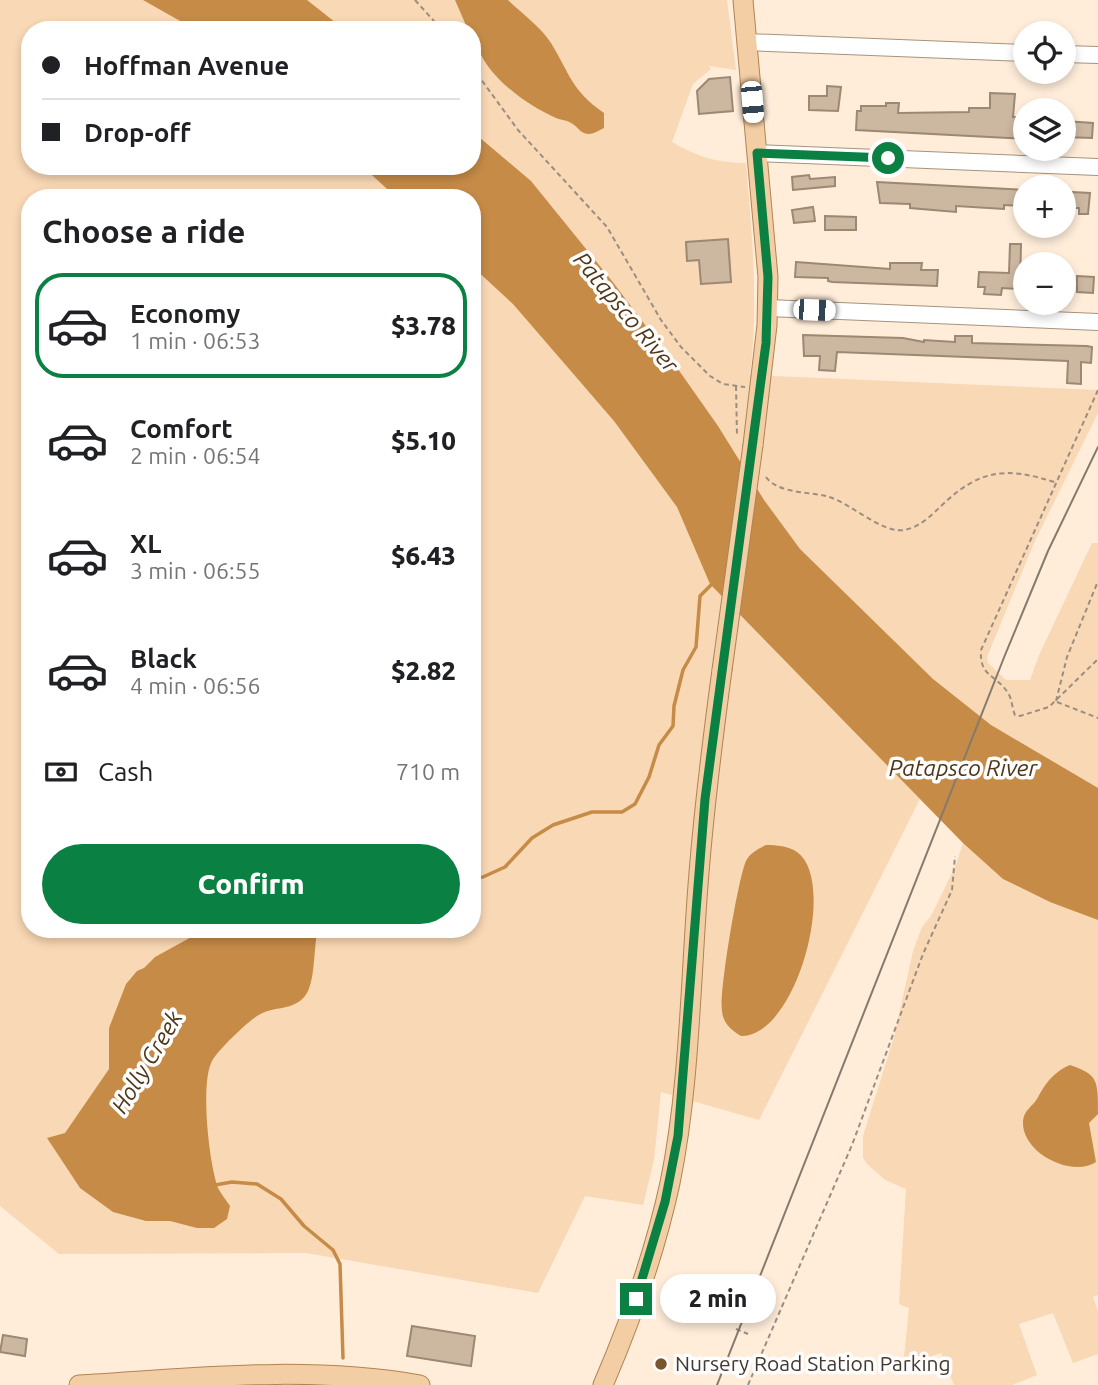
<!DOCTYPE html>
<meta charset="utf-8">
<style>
:root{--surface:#fff;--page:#f2f2f2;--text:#202124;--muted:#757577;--line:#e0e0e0;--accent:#0b8043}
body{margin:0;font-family:Ubuntu,sans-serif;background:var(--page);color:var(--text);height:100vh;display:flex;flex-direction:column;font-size:26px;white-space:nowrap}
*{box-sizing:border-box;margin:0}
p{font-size:23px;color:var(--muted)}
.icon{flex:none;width:38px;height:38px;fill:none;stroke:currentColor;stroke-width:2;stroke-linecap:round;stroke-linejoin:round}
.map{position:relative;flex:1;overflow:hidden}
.details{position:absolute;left:21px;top:189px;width:460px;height:749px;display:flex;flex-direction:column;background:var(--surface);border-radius:28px;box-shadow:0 4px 10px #0003}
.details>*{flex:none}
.top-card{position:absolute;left:21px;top:21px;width:460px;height:154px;border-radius:28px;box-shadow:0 4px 10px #0003;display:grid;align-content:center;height:154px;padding:0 21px;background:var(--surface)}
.controls{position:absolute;left:1013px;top:21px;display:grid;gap:14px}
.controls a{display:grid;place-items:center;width:63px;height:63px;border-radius:50%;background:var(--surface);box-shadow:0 4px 10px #0003;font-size:35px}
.end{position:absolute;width:32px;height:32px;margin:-16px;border:9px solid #0b8043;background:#fff;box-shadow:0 0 0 4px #fff}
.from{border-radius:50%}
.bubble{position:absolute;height:49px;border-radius:24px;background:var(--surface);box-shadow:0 4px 10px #0003;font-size:23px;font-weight:800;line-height:49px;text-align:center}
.car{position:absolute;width:21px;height:42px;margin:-21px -10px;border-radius:9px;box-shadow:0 0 5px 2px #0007;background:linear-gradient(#fff 24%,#345 0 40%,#fff 0 76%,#345 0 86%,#fff 0)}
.top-card b{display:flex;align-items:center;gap:24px;height:66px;font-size:26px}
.top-card b+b{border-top:2px solid var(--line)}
.top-card i{width:18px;height:18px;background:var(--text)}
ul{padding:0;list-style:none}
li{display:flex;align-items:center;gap:21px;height:105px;margin:0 14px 10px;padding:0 7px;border:4px solid transparent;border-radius:28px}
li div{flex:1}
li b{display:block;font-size:26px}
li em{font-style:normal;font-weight:800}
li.active{border-color:var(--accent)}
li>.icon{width:63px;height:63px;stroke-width:1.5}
h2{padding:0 21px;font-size:32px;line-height:84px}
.pay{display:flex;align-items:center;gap:18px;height:77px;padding:0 21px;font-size:26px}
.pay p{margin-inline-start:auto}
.primary-button{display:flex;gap:14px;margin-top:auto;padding:14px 21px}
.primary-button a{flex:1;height:80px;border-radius:42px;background:var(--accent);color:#fff;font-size:28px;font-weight:800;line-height:80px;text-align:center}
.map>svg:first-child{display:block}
.green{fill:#f9d8b5;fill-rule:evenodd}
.water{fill:#c68b47}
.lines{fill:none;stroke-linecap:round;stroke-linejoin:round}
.stream{stroke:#c68b47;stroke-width:3.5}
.building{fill:#ccb7a1;stroke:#9c8873;stroke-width:2}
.minor-casing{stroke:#a7927d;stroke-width:18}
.major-casing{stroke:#b08454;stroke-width:21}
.path{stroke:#9b8e80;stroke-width:2;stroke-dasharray:5 3.5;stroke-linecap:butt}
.minor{stroke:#fff;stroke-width:16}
.major{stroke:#f3cda4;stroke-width:19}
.tram{stroke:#867a6d;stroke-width:2}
.major-bridge-casing{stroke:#b08454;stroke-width:21;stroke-linecap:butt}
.major-bridge{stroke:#f3cda4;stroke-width:19}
.route{stroke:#0b8043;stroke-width:9}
.poi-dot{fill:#78552d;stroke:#fdfdfd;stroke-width:2.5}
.labels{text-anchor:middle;stroke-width:7;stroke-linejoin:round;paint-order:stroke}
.poi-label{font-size:21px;fill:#423930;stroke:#fdfdfd;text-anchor:start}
.water-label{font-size:23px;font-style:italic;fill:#4e3518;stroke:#fdfdfd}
</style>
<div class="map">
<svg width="1098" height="1385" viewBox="0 0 1098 1385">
<rect width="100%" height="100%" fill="#ffedda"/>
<path class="green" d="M0,0H727L736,70L709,66L711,69L693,84L672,142C697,157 718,163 746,163C752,235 759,304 750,375L1098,390V413L1034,543L987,657L988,663L1006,680H1030L1039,655L1092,543H1098V1295L1093,1297L1098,1312V1354L1073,1363L1053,1313L1019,1324L1037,1375L1012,1385H954L941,1353L903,1367L909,1308L899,1304L906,1189L885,1180L867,1164L863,1158V1136L894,1037L913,951L922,927L931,916L955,867L963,843L920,799L759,1120L661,1092L654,1160L643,1205L585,1196L538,1293L306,1253L59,1254L0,1206ZM30,30H472V166H30ZM30,198H472V929H30Z"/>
<g class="water">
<path d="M143,0H307L345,30H196Z"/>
<path d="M455,0H508C521,13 542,28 551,43C570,74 571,90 604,113V128C597,131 592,136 584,133C579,131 576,125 571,123C567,120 561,120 556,118C526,105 483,74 476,41L473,39L472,30H468Z"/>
<path d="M473,132L531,181L612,281L673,362L718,426L764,500L800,549L933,679L991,725L1098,788V920L1050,902L1003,879L963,843L710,584L677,507L614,421L513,304L473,267L472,198H397L362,166H472Z"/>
<path d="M766,845C776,845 789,846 797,852C838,881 797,1037 741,1036C731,1030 723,1023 722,1011C719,992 738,879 746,861C750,853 758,849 766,845Z"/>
<path d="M206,929H318C313,948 316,982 305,996C292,1012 273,1005 257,1016C247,1022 217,1051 212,1061C200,1083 209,1164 218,1188C221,1194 226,1200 230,1206L227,1219L214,1228H197L170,1221H146L113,1212L80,1188L47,1138L65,1133L109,1069V1028L126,984L137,971L144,968L155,957Z"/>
<path d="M1070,1065C1098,1075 1098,1079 1098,1114L1089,1123L1096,1162C1072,1178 1021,1153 1023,1121C1024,1110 1032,1107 1037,1099C1045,1084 1053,1072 1070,1065Z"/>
</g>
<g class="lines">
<g class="stream">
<path d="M472,878L483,877L505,867L532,838L553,825L592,812H622L635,804L649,777L659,745L673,726L674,706L683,670L696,647L700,596L714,582"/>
<path d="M215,1185L232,1182L257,1184L281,1199L304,1226L333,1250L340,1264L343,1358"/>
</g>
</g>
<g class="building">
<path d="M730,77L733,111L699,114L697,91L709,79Z"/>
<path d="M827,86L841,87L838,111L809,110V96H827Z"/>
<path d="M990,93L1015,94L1013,117H1026V139L856,130L857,111H861V106H886V103H899L898,113L969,112V108H990Z"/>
<path d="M1064,121L1093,123L1092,138L1064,137Z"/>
<path d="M809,175L810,179L835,177V186L793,190L792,177Z"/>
<path d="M877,182L1026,190V206L1004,205V209L956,206V212L910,208V204L880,203Z"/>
<path d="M1072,192L1090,193L1088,214H1079V208H1072Z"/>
<path d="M813,207L815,221L794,223L792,210Z"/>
<path d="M825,216L856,217V230H825Z"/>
<path d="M728,239L731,282L701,284L699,260L687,261L686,242Z"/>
<path d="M1010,244H1021L1020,289L1002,288L1001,295L984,294L985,287H978L979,272L1009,273Z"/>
<path d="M796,262L890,269V263H922L921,270H938L937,286L832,282L828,281V278L795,277Z"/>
<path d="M1077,276L1094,277L1093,293L1077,292Z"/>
<path d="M803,335L903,338L924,342V340L955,342V336H972V343L1087,346L1092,347L1091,363L1081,362V384L1067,383L1068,361L837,352L835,371L819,370L820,356H804Z"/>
<path d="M412,1326L475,1336L471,1366L407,1356Z"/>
<path d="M3,1335L27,1339L25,1356L0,1352Z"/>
</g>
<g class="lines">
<defs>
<g id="minor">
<path d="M746,42L1026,53"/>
<path d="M1064,54L1098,55"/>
<path d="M757,153L1098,167"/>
<path d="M768,308L1098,322"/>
</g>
<g id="major">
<path d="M743,0L768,277L767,325L753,445"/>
<path d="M79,1385C194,1378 306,1365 420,1385"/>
<path d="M603,1385C631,1320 655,1252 670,1183C688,1095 690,1003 696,914C701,832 711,751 722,670"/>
</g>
</defs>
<use href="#minor" class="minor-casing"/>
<use href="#major" class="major-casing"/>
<g class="path">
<path d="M415,0L442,30"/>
<path d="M472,67L518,130L607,227L661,320L681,347L710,376L723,384L745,387"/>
<path d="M736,386L737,436"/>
<path d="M1098,390L981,650C979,677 996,674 1008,693C1012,699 1012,708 1015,715L1020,716L1049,707L1098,659"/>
<path d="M766,477C777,493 809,492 826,496C850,502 882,534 904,530C918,528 931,516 940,507C979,469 1006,466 1057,483"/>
<path d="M1056,701L1067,657L1098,581"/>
<path d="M1057,702L1098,718"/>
<path d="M736,1329L748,1334"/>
<path d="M748,1385L852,1145L923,954L952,890L955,856"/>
</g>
<use href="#minor" class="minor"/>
<use href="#major" class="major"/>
<path class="tram" d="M717,1385L1005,655L1048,551L1098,447"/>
<defs>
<path id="major-bridge" d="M722,670L753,445"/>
</defs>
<use href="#major-bridge" class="major-bridge-casing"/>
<use href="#major-bridge" class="major-bridge"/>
</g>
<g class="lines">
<path class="route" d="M636,1299L665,1202L678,1136L705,799L766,343L768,277L757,153L888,158"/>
</g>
<circle class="poi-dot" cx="661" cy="1364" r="7"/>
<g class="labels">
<g class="poi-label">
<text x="675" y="1371">Nursery Road Station Parking</text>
</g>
<g class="water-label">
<text transform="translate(626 312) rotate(50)" y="8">Patapsco River</text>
<text x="963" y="776">Patapsco River</text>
<text transform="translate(147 1062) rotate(-59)" y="8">Holly Creek</text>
</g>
</g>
</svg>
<div class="controls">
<a><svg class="icon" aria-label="locate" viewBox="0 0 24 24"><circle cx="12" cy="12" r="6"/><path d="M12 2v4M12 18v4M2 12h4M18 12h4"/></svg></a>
<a><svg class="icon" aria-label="layers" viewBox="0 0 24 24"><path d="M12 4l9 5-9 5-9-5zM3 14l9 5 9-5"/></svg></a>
<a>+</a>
<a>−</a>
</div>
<i class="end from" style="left:888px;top:158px"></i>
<i class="end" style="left:636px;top:1299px"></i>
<div class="bubble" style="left:660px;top:1274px;width:116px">2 min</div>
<i class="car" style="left:752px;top:102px;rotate:175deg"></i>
<i class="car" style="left:814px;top:310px;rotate:92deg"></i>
<div class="top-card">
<b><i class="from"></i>Hoffman Avenue</b>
<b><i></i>Drop-off</b>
</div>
<section class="details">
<h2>Choose a ride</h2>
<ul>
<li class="active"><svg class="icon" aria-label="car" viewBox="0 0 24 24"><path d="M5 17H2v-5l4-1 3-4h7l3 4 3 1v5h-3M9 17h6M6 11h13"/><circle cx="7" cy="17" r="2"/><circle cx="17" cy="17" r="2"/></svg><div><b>Economy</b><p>1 min · 06:53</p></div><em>$3.78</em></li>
<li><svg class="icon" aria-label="car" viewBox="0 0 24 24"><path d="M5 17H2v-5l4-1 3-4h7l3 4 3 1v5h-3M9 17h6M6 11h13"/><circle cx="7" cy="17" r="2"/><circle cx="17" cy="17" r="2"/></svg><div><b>Comfort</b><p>2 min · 06:54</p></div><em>$5.10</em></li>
<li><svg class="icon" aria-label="car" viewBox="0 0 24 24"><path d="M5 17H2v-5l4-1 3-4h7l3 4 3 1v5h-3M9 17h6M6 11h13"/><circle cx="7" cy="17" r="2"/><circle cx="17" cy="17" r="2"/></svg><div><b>XL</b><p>3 min · 06:55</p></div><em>$6.43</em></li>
<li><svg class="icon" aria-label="car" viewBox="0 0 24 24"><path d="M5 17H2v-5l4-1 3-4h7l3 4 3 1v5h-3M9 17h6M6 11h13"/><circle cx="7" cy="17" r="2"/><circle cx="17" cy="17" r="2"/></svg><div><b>Black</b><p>4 min · 06:56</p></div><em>$2.82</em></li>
</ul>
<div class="pay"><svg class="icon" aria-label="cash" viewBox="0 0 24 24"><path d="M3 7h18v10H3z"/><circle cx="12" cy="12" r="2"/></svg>Cash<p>710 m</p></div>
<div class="primary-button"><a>Confirm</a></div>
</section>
</div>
